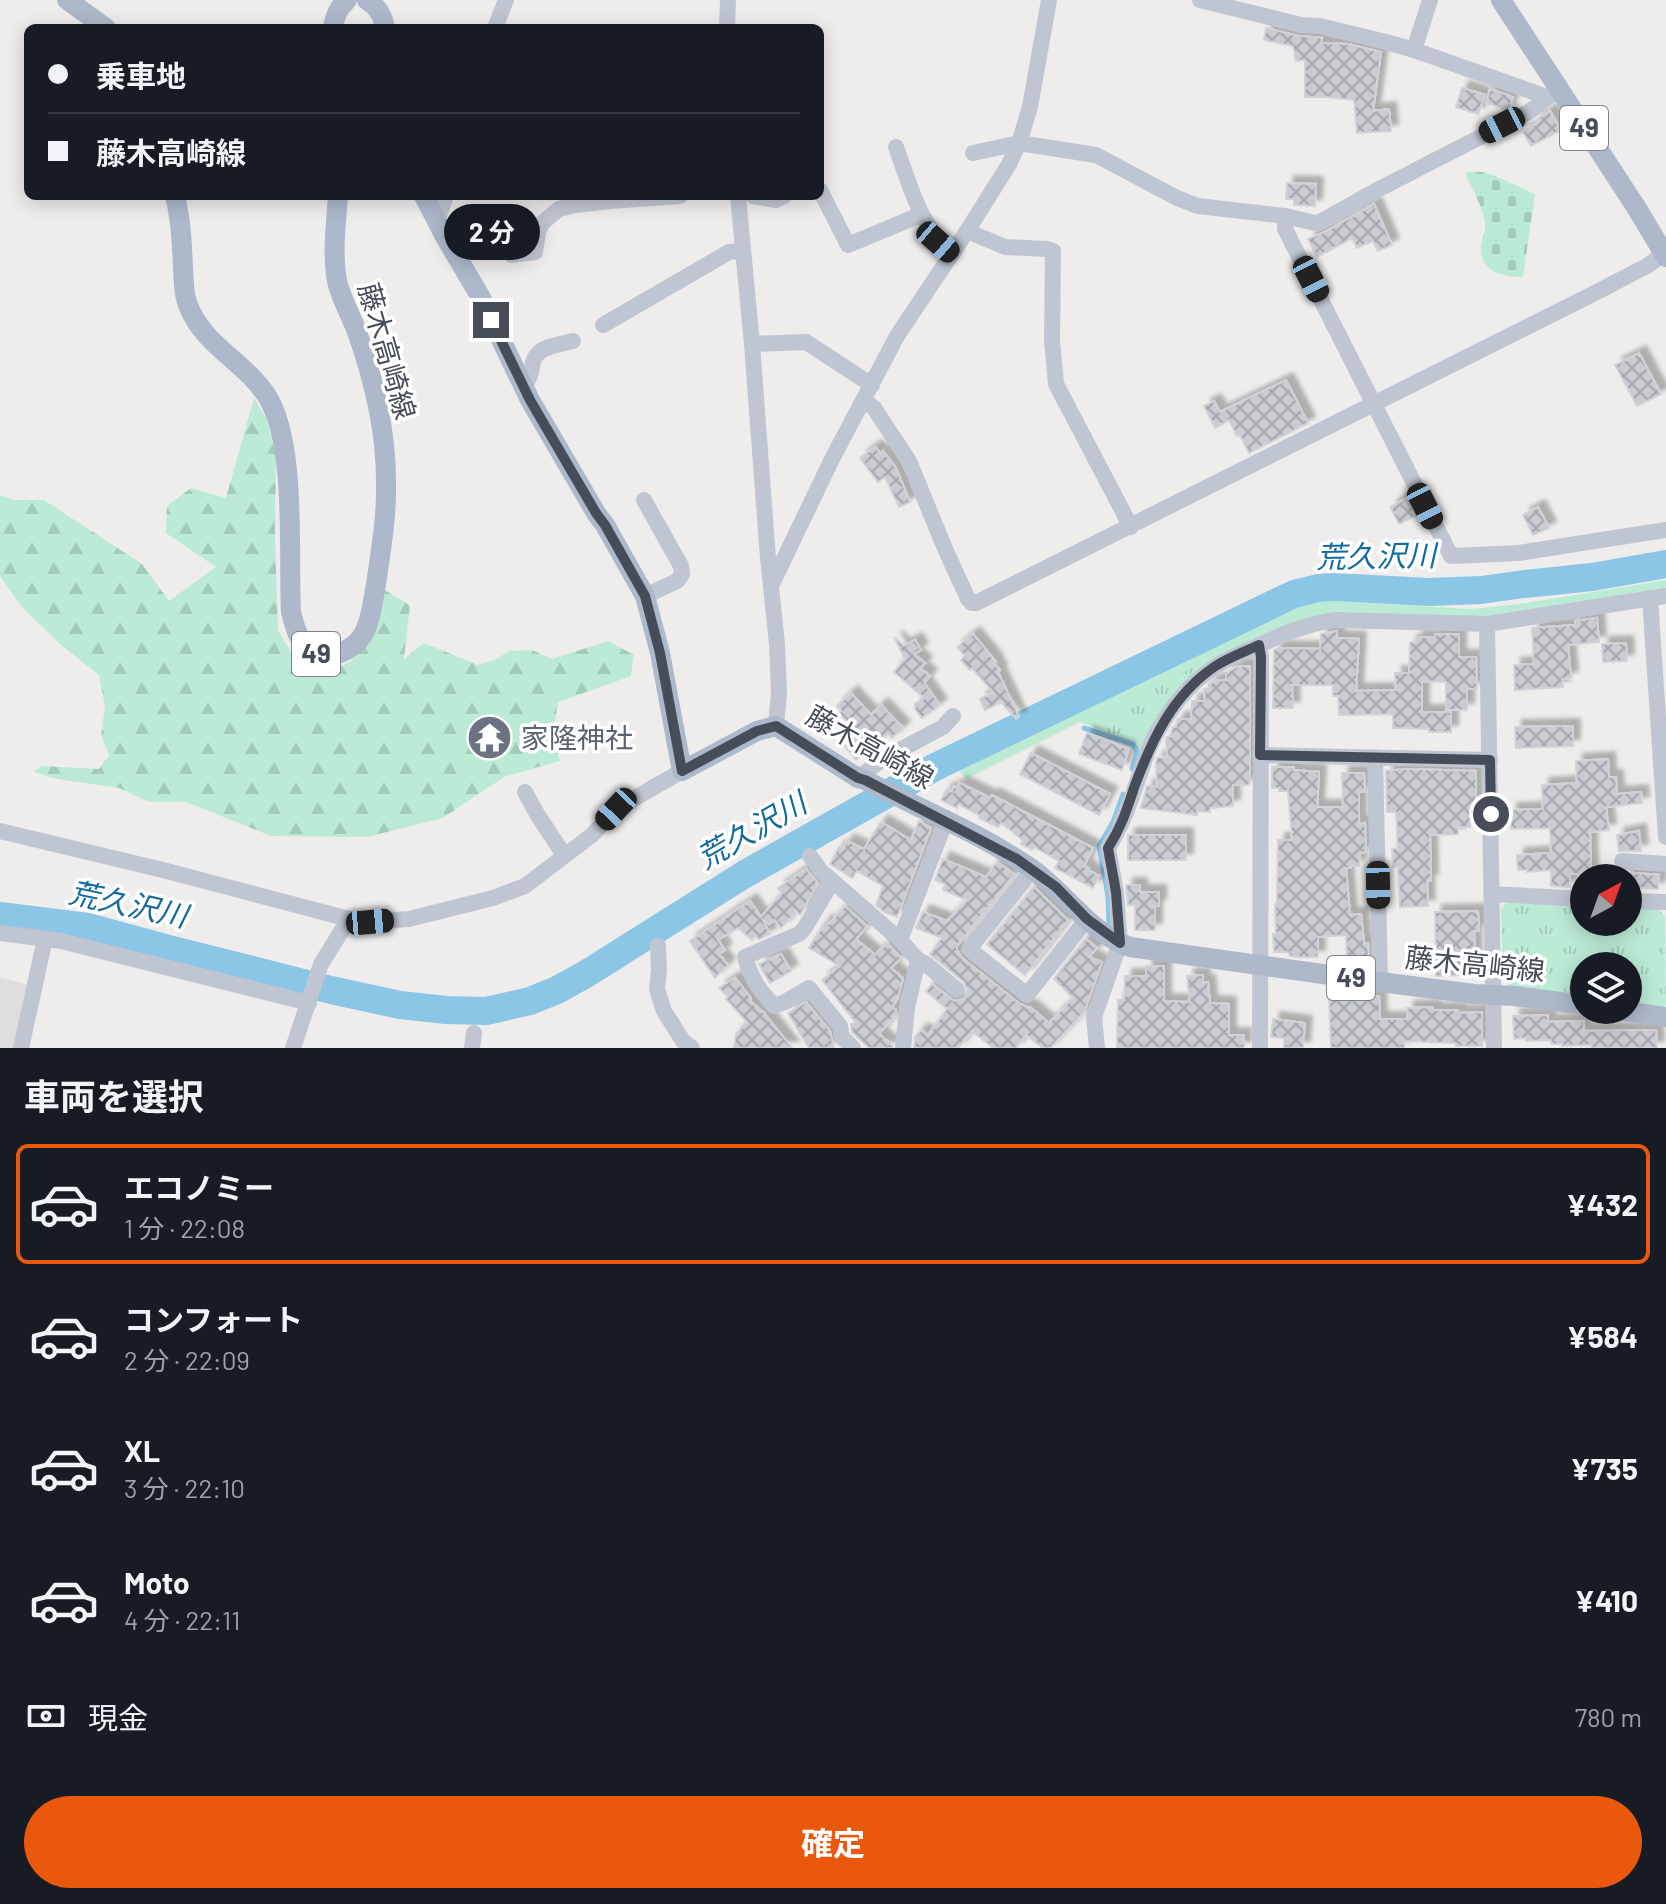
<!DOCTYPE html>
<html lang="ja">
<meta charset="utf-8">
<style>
:root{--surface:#171b24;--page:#20242c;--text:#f1f3f6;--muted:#9ea1a6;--line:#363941;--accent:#ea580c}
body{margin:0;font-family:Barlow,"Noto Sans JP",sans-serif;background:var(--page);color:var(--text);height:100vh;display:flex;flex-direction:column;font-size:30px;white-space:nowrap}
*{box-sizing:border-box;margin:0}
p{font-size:26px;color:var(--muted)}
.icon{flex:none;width:44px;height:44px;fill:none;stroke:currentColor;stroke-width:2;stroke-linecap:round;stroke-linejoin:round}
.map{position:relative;height:1048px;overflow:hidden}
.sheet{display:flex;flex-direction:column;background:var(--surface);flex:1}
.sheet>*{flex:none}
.top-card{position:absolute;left:24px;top:24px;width:800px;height:176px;border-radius:12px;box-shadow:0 4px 20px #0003;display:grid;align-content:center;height:176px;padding:0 24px;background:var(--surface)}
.needle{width:52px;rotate:41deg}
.tools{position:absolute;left:1570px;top:864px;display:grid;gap:16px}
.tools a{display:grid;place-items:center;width:72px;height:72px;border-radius:50%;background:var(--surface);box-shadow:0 4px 20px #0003;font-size:40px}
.end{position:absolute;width:36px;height:36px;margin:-18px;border:10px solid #464d58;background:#fff;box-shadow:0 0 0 4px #fff}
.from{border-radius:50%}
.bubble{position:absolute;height:56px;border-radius:28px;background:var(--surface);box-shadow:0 4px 20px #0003;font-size:26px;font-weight:700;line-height:56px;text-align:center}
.car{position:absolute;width:24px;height:48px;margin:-24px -12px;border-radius:10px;box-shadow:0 0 6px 2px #0007;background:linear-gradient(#222 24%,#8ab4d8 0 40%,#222 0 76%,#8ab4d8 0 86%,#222 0)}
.top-card b{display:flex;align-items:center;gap:28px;height:76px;font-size:30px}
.top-card b+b{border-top:2px solid var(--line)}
.top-card i{width:20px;height:20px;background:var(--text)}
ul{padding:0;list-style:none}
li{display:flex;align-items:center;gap:24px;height:120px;margin:0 16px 12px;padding:0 8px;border:4px solid transparent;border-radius:12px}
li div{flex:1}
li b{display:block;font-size:30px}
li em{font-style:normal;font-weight:700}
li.active{border-color:var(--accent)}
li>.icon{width:72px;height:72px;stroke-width:1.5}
h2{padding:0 24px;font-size:36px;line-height:96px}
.pay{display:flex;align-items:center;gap:20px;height:88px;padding:0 24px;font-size:30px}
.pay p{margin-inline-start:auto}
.action{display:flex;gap:16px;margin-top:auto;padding:16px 24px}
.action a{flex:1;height:92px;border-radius:48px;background:var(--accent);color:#fff;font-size:32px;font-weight:700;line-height:92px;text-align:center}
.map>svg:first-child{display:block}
.education{fill:#e0dedd}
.green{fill:#bcebd5}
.forest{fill:url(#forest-firs)}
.cemetery{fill:url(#cemetery-stones)}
.park{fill:url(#park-tufts)}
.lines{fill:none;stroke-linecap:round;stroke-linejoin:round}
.stream{stroke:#8cc6e6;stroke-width:5}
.river{stroke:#8cc6e6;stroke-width:28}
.building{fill:url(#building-cross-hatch);stroke:#d1d2d8;stroke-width:2;filter:url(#shadow)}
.minor{stroke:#c0c6d1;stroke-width:16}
.major{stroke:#adb8ca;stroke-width:20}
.route{stroke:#464d58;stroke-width:10}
.labels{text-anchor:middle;stroke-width:7;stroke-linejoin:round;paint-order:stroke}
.shield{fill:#fff;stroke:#7e828a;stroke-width:2}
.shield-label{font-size:26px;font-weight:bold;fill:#464d58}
.street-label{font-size:28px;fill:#464d58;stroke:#fff}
.worship-label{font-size:28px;fill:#5b616d;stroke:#fff;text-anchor:start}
.water-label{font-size:30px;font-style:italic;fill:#146c9d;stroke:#fff}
</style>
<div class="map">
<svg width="1666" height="1048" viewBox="0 0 1666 1048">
<defs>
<pattern id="forest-firs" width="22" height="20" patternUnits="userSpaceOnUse" patternTransform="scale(2)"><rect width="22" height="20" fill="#bcebd5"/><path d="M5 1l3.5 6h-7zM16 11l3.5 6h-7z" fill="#a3cbb9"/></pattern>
<pattern id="cemetery-stones" width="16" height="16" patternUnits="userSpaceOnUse" patternTransform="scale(2)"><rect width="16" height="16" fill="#bcebd5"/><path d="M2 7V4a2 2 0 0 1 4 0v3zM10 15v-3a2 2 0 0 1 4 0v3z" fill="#a3cbb9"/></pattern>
<pattern id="park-tufts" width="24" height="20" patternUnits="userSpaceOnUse" patternTransform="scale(2)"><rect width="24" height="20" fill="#bcebd5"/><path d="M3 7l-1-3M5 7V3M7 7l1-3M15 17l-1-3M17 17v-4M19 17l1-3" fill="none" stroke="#a3cbb9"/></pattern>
<pattern id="building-cross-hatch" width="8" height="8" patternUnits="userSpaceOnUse" patternTransform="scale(2)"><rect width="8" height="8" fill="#cacbd1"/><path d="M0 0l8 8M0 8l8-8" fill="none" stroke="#a6a7ac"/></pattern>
<filter id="shadow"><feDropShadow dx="7" dy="-7" stdDeviation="2" flood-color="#0004"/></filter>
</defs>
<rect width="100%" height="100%" fill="#efedec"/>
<path class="education" d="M0,978L30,985L17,1048H0Z"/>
<path class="green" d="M1666,580V590L1475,618L1334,613L1208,665L1094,715L968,778H965L959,770L944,778L942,775L1192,656L1244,629L1305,603L1335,601L1471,609L1519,604Z"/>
<path class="forest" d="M254,398L266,418L276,455L275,538L278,630L295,659L330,672L351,661L370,634L381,588L410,605L404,659L424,643L478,665L494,660L510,651L532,650L552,659L608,641L634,655L631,676L558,702L553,735L560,761L504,777L443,818L367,837L271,836L186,802H149L119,788L57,779L34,772L41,766L99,769L109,755L101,736L105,706L99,675L61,645L20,605L0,576V495L14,500H44L142,564L169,601L216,567L166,533L167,506L191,488L226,498Z"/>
<path class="cemetery" d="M1465,172H1483L1491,174L1535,194L1523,277C1504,277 1482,273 1481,250C1480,242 1486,233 1485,225C1484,207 1471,189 1465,172Z"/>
<g class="park">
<path d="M1203,663L1205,665L1139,756L1138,748L1134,742L1079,722Z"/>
<path d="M1507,902L1584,906V922H1628V908L1658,909L1665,916L1666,1006L1663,1009L1628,1004V966H1584V998L1512,988L1503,979L1501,909Z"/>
</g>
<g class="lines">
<g class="stream">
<path d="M1084,728L1133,744L1137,752L1132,769"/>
<path d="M1109,924L1108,896L1099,846L1113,822L1123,794"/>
</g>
<path class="river" d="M0,916L88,927L165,948L331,990L400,1005L446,1010L486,1011L530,1001L557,990L586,974L745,874L935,767L1294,594L1318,588L1334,587L1429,592L1481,590L1524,584L1592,577L1666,564"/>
</g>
<g class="building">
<path d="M1266,28L1299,36L1322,38L1321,43L1348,44L1381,52L1373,111L1389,109L1391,131L1357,133L1354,100L1326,97H1305V60L1296,61L1293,46L1264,40Z"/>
<path d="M1462,88L1485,95L1478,114L1456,107Z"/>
<path d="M1490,89L1513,97L1508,110L1486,103Z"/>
<path d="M1550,111L1561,130L1531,146L1523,132L1539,122L1535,121Z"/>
<path d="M1287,183L1316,184L1315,206L1294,205V199H1286Z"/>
<path d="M1374,204L1392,245L1378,251L1373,241L1357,248L1352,238L1317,257L1308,239L1325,232Z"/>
<path d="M1639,353L1661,394L1637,406L1615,365Z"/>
<path d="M1286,380L1308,423L1249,453L1240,435L1237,436L1229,420L1215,428L1204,406L1214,401L1220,412Z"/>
<path d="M875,447L881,454L883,451L896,468L910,502L899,507L885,477L878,482L860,458Z"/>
<path d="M1407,498L1416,516L1399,524L1390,507Z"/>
<path d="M1538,507L1549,528L1533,535L1523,515Z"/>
<path d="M1597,618L1599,642L1568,645L1571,678L1562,679L1563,687L1515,690L1514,665L1534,664L1532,628L1575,625V621Z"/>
<path d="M1337,631V638L1359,639L1356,691L1396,690L1395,673H1409L1410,642H1416L1417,637L1435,638V634H1459V657H1476L1477,689H1467V710H1446V682L1422,681V712H1451V732H1429V729L1393,728V714L1339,715L1338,696H1333V685H1292L1293,708H1273L1274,650L1280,648L1320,649L1321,634Z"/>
<path d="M973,634L996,662L994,663L1000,670L998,672L1019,717L1016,719L1001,702L985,710L980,699L993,692L972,668L970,670L961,660L965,656L957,647Z"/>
<path d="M894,637L904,646L915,640L921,650L914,654L925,663L920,668L930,676L924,683L940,705L922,718L915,709V704L924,698L894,672L905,659Z"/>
<path d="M1626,643L1627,661L1603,662L1602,644Z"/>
<path d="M1238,666H1250V782L1248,785H1233V806L1210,808V812L1197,811V815L1141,808L1147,786L1157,787L1156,762L1157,758L1167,757L1166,738L1170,736L1173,727H1176L1178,719H1191L1192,701H1205L1204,689L1209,688V685L1214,681L1226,680V673Z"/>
<path d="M851,693L871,715L881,705L903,728L892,738L887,734L856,760L840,740L854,729L839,713L841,711L837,706Z"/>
<path d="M1573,726V746L1516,748L1515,727Z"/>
<path d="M1087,733L1129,749L1122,770L1079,754Z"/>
<path d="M1031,753L1110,794L1099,815L1020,774Z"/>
<path d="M1608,759L1609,777H1616L1617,794L1641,792L1642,803L1606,807L1609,830L1590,832L1591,874H1570V887L1551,886V870L1527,872V870H1518L1517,855L1551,853L1550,828L1511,829L1510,810L1543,809L1542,785L1577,783L1576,761Z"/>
<path d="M1272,767H1294V770L1319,772L1317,807H1343L1342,773H1364L1365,792H1359V824L1365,823L1366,852L1360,853L1359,866L1351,865V868H1346L1350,915L1361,914L1364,943H1368L1369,964H1347L1346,935L1318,937V957H1298L1290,956L1288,952H1274L1273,934H1276L1275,904H1277L1278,840H1292L1288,791H1279V788H1272Z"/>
<path d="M1407,769L1476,771V802H1478L1479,823H1470V827H1458V834L1430,835L1431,881H1427L1428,906L1400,907L1398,867H1393L1392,849H1398L1396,812H1387L1386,771Z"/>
<path d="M960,783L990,798L992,795L1093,848L1084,866L1089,868L1088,870L1099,876L1093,888L1055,868L1059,861L1034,847L1032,850L1021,844L1023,840L1001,823L998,827L979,818L981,816L958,804L957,808L941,800L947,789L952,792L954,786L957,788Z"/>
<path d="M919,821L931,828L897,917L884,912L876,905L883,886L857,871L852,878L830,864L839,847L843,849L847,841L864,849L881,822L911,840Z"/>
<path d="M1639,831L1641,851H1619L1617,835Z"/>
<rect x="1128" y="835" width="58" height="25"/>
<path d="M943,859L986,877L997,862L1014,874L957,946V950L962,958L1020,1004L1029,1008L1030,1007L1049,1023L1073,998L1054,979L1086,939L1097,948L1089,957L1102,962L1084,1012L1050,1048H1043L1026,1035L1016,1048H993L972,1031L958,1048H914L915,1037L921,1030L928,1035L947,1009L926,991L932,984L954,1001L960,1000L965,998L968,991L964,982L930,954L942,938L916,928L923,912L947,921L967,900L943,890L945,884L935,880Z"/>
<path d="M806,869L818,883L800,915L796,911L781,928L775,920L769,924L763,920L770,934L759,939L755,936L752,940L738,928L718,940L725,950L719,954L728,965L715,978L690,941L750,901L761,917L782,893L778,888Z"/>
<path d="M1622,872L1659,875L1658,889L1628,887V878H1623Z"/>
<path d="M1126,885H1140V892H1159V906H1155V930H1135V905H1128Z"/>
<path d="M1034,887L1068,920L1025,975L987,944Z"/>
<path d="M845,906L867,926L856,939L875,955L887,943L901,958L891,968L903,978L897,1000L892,1007L896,1010L895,1015L879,1034L892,1045V1048H869L852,1032L851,1024L856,1023L822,980L840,966L809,948L825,922L829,924Z"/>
<path d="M1478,911L1479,931H1474L1475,966H1472V975L1436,976L1435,912Z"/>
<path d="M781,954L791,971L770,983L759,964Z"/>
<path d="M1146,966H1164V1001L1190,1002L1187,976L1203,975V983L1208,982L1210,1003L1229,1004V1035H1244V1048H1117L1118,1000H1124L1125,976H1146Z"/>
<path d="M735,978L751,998V1002L764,1013L792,1048H734L736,1034L747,1022L726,999L728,997L719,988Z"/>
<path d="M1360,996H1379L1380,1019H1407V1008L1433,1007V1010H1458V1013L1482,1012V1046H1456L1455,1043L1404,1041V1048H1331L1329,999L1360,998Z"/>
<path d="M806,1002L830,1031L834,1048H809L788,1013Z"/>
<path d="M1548,1015V1022L1584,1021V1031L1656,1030L1657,1048H1591V1045L1562,1046V1044H1552L1551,1040L1526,1041V1038L1514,1039L1513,1016Z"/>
<path d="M1273,1019L1305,1023L1303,1048H1284V1038L1271,1037Z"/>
</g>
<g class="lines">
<g class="minor">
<path d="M1200,0L1301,25L1320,26L1386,42L1414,50L1547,97"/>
<path d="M495,28L506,0"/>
<path d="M727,28L728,0"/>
<path d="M1414,50L1430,0"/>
<path d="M896,147C910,186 920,226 952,254"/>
<path d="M973,153L1019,143L1096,155L1177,198L1198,206L1285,216L1315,223L1320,222L1379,189L1527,113C1538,106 1547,97 1559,89"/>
<path d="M820,190L848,245L920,215"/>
<path d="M738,196L752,344L768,558L777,644L779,693L776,726"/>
<path d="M753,196L776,200L784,196"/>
<path d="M1285,216V229L1451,556L1519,553L1666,530"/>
<path d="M437,221L446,196"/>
<path d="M967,231L1005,247L1047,249L1053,251L1052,340L1056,384L1131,527"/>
<path d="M511,255L535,252L538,232L542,223L559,209L575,205L610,201L680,196"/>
<path d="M603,325L729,252L742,251"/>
<path d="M752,344L806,342L872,385"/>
<path d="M523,385C535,375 529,366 536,356C542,346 562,344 573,341"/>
<path d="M864,400L874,408L909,461L946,551L968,599L972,603H976L1585,298L1647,266L1666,252"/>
<path d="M644,500L681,566L682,574L677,581L645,596"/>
<path d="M771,586L832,459L897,336L967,231L1008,166L1019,143L1030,107L1049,0"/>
<path d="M1650,598L1666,837"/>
<path d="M1487,624L1494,1048"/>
<path d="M1259,645L1261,657L1260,1048"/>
<path d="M1260,755L1490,760"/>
<path d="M1375,757L1380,982"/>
<path d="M858,778L883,759L943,727L953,716"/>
<path d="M525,792L537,814L564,855"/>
<path d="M0,831L163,870L349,919L370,922L409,919L493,898L525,886L592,835L616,809L682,771"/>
<path d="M810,856L821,871L900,940L918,960L907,1008L903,1048"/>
<path d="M1622,861L1666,864"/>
<path d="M1033,869L969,949L1027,995L1087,919"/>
<path d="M832,882L804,929L799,934L745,957C750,977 760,991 774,1006L785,1002L809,988L840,1026L842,1037L853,1048"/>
<path d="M1492,894L1584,899"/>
<path d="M1628,901L1666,902"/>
<path d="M0,933L61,941L309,1003"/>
<path d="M900,940L946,820"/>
<path d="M658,946L659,970L657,989L664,1011L683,1041L692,1048"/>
<path d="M918,960L926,964L957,990"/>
<path d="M21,1048L45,939"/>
<path d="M293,1048L321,964L349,919"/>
<path d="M472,1048L474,1033"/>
<path d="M1097,1048L1094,1017L1120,943L1116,892L1108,848C1128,817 1136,781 1150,746C1164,716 1187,684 1216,666C1229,657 1245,652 1260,645C1284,633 1309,623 1336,620L1487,624L1666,596"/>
</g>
<g class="major">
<path d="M67,0L106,28"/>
<path d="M367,0C378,7 383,15 385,28"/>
<path d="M1501,0L1636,207L1666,257"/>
<path d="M333,28C335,16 338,8 347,0"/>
<path d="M175,196C181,220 182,244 183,268C184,281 183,293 188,305C203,345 244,361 267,396C297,444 288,554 291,612C295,629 301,650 320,655C337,659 358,646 365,631C372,616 373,599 376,584C381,550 387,515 386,481C386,430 374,380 357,332C351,315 341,299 337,281C332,254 336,224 338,196"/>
<path d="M424,196L444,235L480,296L530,400L596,513L605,525L645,596L660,653L682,771L757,731L776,726L858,778L865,780C919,809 978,832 1029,867C1064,890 1089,933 1130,947L1380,982L1474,994L1514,996L1584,1005"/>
<path d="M1617,1010L1666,1017"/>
</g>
</g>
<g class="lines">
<path class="route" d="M491,320L530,400L596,513L605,525L645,596L660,653L682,771L757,731L776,726L858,778L865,780L1017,859L1056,887L1087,919L1120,943L1116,892L1108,848C1122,826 1127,809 1135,785C1152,740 1172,696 1214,667C1227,658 1244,652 1259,645L1261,657L1260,755L1490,760L1491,814"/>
</g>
<defs>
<symbol id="temple-disc" viewBox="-11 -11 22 22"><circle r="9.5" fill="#6b7280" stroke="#fff"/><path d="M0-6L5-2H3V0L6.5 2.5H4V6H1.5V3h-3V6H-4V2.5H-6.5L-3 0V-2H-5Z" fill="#fff"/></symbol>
</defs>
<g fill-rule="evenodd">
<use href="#temple-disc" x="464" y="712" width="51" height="51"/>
</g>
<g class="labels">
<g class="shield">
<rect x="1560" y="106" width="48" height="44" rx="6"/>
<rect x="292" y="632" width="48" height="44" rx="6"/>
<rect x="1327" y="956" width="48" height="44" rx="6"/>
</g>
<g class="shield-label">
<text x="1584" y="137">49</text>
<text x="316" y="663">49</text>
<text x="1351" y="987">49</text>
</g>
<g class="street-label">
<text transform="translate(387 351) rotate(74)" y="10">藤木高崎線</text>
<text transform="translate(870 747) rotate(29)" y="10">藤木高崎線</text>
<text transform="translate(1475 964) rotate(6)" y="10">藤木高崎線</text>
</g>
<g class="worship-label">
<text x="521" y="748">家隆神社</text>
</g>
<g class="water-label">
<text transform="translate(1376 557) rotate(-1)" y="10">荒久沢川</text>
<text transform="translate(752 831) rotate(-30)" y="10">荒久沢川</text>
<text transform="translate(128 905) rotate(12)" y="10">荒久沢川</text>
</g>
</g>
</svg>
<div class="tools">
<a><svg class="needle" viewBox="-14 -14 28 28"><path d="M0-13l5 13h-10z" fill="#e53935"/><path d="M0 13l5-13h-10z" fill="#9ea1a6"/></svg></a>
<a><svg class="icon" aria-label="layers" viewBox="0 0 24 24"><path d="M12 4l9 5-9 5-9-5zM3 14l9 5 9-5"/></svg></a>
</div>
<i class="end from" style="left:1491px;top:814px"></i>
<i class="end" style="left:491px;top:320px"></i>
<div class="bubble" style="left:444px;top:204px;width:96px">2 分</div>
<i class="car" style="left:1502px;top:125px;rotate:243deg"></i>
<i class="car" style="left:938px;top:242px;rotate:131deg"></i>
<i class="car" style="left:1311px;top:279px;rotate:153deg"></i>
<i class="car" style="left:1425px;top:506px;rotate:153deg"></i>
<i class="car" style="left:616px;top:809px;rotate:223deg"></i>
<i class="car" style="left:1378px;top:885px;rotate:179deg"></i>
<i class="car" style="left:370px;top:922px;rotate:85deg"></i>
<div class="top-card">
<b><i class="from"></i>乗車地</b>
<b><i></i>藤木高崎線</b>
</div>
</div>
<section class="sheet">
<h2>車両を選択</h2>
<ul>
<li class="active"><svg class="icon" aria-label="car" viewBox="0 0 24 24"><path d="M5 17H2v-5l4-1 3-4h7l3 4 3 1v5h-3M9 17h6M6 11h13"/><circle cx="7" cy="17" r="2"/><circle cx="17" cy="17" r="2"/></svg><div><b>エコノミー</b><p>1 分 · 22:08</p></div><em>¥432</em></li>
<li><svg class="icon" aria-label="car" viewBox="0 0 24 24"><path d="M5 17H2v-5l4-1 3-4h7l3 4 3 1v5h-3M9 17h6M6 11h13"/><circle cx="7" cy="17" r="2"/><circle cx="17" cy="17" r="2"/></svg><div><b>コンフォート</b><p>2 分 · 22:09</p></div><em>¥584</em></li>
<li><svg class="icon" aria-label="car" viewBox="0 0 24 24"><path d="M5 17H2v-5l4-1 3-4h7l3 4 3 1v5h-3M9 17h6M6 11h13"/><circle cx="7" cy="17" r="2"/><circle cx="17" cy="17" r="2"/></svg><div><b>XL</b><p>3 分 · 22:10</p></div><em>¥735</em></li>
<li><svg class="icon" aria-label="car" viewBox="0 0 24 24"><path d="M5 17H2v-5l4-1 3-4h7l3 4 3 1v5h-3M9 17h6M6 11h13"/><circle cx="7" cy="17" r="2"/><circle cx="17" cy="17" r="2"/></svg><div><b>Moto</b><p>4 分 · 22:11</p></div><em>¥410</em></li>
</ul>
<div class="pay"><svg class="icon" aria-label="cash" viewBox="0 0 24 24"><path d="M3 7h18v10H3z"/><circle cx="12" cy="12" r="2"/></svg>現金<p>780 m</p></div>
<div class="action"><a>確定</a></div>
</section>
